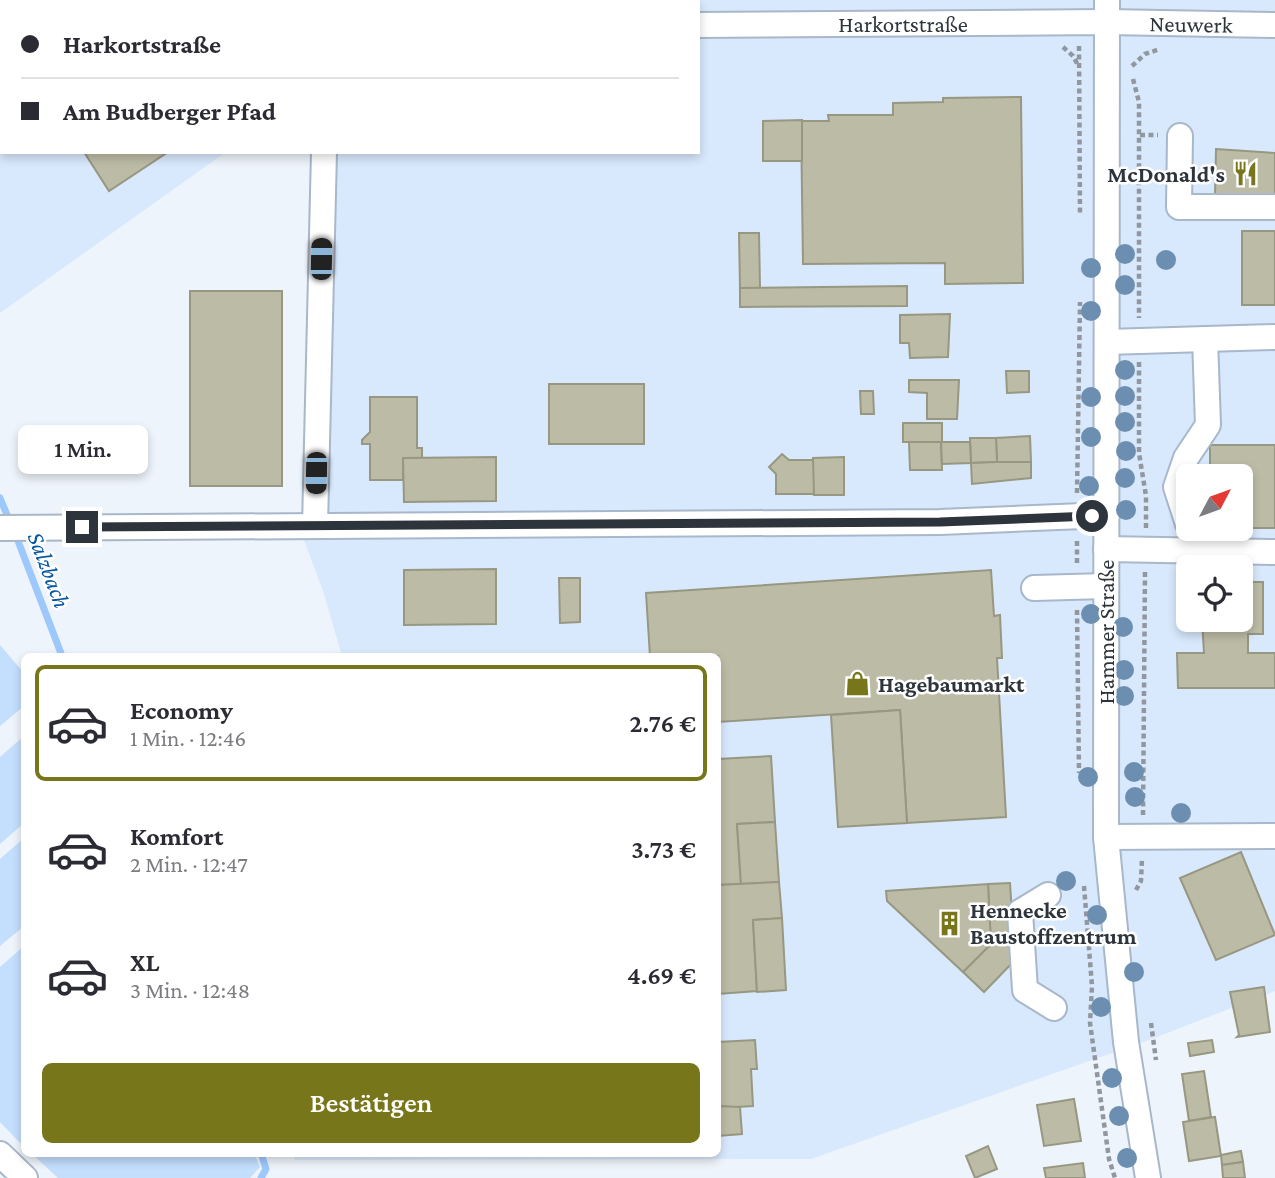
<!DOCTYPE html>
<html lang="de">
<meta charset="utf-8">
<style>
:root{--surface:#fff;--page:#f2f2f3;--text:#2b2b33;--muted:#7c7c81;--line:#e1e1e2;--accent:#78761b}
body{margin:0;font-family:"Crimson Pro",serif;background:var(--page);color:var(--text);height:100vh;display:flex;flex-direction:column;font-size:26px;white-space:nowrap}
*{box-sizing:border-box;margin:0}
p{font-size:23px;color:var(--muted)}
.icon{flex:none;width:38px;height:38px;fill:none;stroke:currentColor;stroke-width:2;stroke-linecap:round;stroke-linejoin:round}
.map{position:relative;flex:1;overflow:hidden}
.sheet{position:absolute;left:21px;top:653px;width:700px;height:504px;display:flex;flex-direction:column;background:var(--surface);border-radius:10px;box-shadow:0 4px 10px #0003}
.sheet>*{flex:none}
.guide{position:absolute;left:0px;top:0px;width:700px;height:154px;box-shadow:0 4px 10px #0003;display:grid;align-content:center;height:154px;padding:0 21px;background:var(--surface)}
.needle{width:46px;rotate:49deg}
.controls{position:absolute;left:1176px;top:464px;display:grid;gap:14px}
.controls a{display:grid;place-items:center;width:77px;height:77px;border-radius:10px;background:var(--surface);box-shadow:0 4px 10px #0003;font-size:35px}
.end{position:absolute;width:32px;height:32px;margin:-16px;border:9px solid #2e343b;background:#fff;box-shadow:0 0 0 4px #fff}
.from{border-radius:50%}
.bubble{position:absolute;height:49px;border-radius:10px;background:var(--surface);box-shadow:0 4px 10px #0003;font-size:23px;font-weight:600;line-height:49px;text-align:center}
.car{position:absolute;width:21px;height:42px;margin:-21px -10px;border-radius:9px;box-shadow:0 0 5px 2px #0007;background:linear-gradient(#222 24%,#8ab4d8 0 40%,#222 0 76%,#8ab4d8 0 86%,#222 0)}
.guide b{display:flex;align-items:center;gap:24px;height:66px;font-size:26px}
.guide b+b{border-top:2px solid var(--line)}
.guide i{width:18px;height:18px;background:var(--text)}
ul{padding:12px 0 0;list-style:none}
li{display:flex;align-items:center;gap:21px;height:116px;margin:0 14px 10px;padding:0 7px;border:4px solid transparent;border-radius:10px}
li div{flex:1}
li b{display:block;font-size:26px}
li em{font-style:normal;font-weight:600}
li.selected{border-color:var(--accent)}
li>.icon{width:63px;height:63px;stroke-width:1.5}
.action{display:flex;gap:14px;margin-top:auto;padding:14px 21px}
.action a{flex:1;height:80px;border-radius:10px;background:var(--accent);color:#fff;font-size:28px;font-weight:600;line-height:80px;text-align:center}
.map>svg:first-child{display:block}
.built{fill:#d9e9fd;fill-rule:evenodd}
.green{fill:#c4defe}
.lines{fill:none;stroke-linecap:round;stroke-linejoin:round}
.stream{stroke:#9dc8fc;stroke-width:7}
.building{fill:#bcbca6;stroke:#979782;stroke-width:2}
.minor-casing{stroke:#a8b7c9;stroke-width:28}
.path{stroke:#91979e;stroke-width:4.5;stroke-dasharray:5 3.5;stroke-linecap:butt}
.minor{stroke:#fff;stroke-width:24}
.tree{fill:#6c8fb1}
.route{stroke:#2e343b;stroke-width:9}
.labels{text-anchor:middle;stroke-width:5;stroke-linejoin:round;paint-order:stroke}
.street-label{font-size:23px;fill:#2e343b;stroke:#fff}
.poi-label{font-size:23px;font-weight:bold;fill:#2e343b;stroke:#fff;text-anchor:start}
.water-label{font-size:24px;font-style:italic;fill:#0757a1;stroke:#fff}
</style>
<div class="map">
<svg width="1275" height="1178" viewBox="0 0 1275 1178">
<rect width="100%" height="100%" fill="#eef4fb"/>
<path class="built" d="M0,0H1275V991L1152,1039L811,1159L295,1160L292,1153H718V656H342L323,591L302,535L319,152H698V2H2V152H226L0,313ZM1188,476H1241V528H1188ZM1188,567H1241V620H1188Z"/>
<g class="green">
<path d="M0,645L24,673V706L0,726Z"/>
<path d="M24,736V823L0,844V757Z"/>
<path d="M24,838V926L0,946V859Z"/>
<path d="M24,946V1147L0,1122V967Z"/>
<path d="M31,1153H254L260,1167L250,1178H58Z"/>
</g>
<g class="lines">
<g class="stream">
<path d="M76,2L77,0"/>
<path d="M0,123L2,116"/>
<path d="M0,498L10,522"/>
<path d="M15,533L62,656"/>
<path d="M261,1178L266,1169L261,1153"/>
</g>
</g>
<g class="building">
<path d="M1021,97L1023,283L945,284V263L803,264L801,121H829L828,115H893V103L943,102V98Z"/>
<path d="M802,120V161H763V121Z"/>
<path d="M1216,149L1275,153V196L1215,195Z"/>
<path d="M84,152H168L109,191Z"/>
<rect x="1242" y="231" width="33" height="74"/>
<path d="M739,233H759L760,288H740Z"/>
<path d="M907,286V306L740,307V288Z"/>
<rect x="190" y="291" width="92" height="195"/>
<path d="M950,314L948,357L910,358L909,343H900V315Z"/>
<path d="M1006,371H1029V392L1007,393Z"/>
<path d="M909,380H959L957,419H927V393L909,392Z"/>
<rect x="549" y="384" width="95" height="60"/>
<path d="M860,391H873L874,414H861Z"/>
<path d="M370,397H417V448H422V458H403V480H370V444H362V440L370,432Z"/>
<rect x="903" y="423" width="39" height="19"/>
<path d="M1030,436L1031,462H997L996,438Z"/>
<path d="M970,438H996L997,462L971,463Z"/>
<path d="M909,442H941L942,470H910Z"/>
<path d="M941,442H970L971,463L942,464Z"/>
<path d="M1210,445H1275V528H1241V476H1197V471H1210Z"/>
<path d="M782,454L789,460H814V494H776V474L769,467Z"/>
<path d="M496,457V501L404,502L403,458Z"/>
<path d="M844,457V495H814L813,458Z"/>
<path d="M997,462H1031V478L972,484L971,463Z"/>
<path d="M496,569V624L404,625V570Z"/>
<path d="M991,570L994,616L1000,615L1002,658H997L1006,817L907,823L900,710L718,722V656H650L646,593Z"/>
<path d="M559,578H580V622L560,623Z"/>
<path d="M1241,582H1263V634H1248V653H1275V688H1178L1177,653H1204L1202,620H1241Z"/>
<path d="M900,710L907,823L838,827L831,715Z"/>
<path d="M771,756L775,822L737,824L741,884L718,885V759Z"/>
<path d="M775,822L779,882L741,884L737,824Z"/>
<path d="M1241,852L1275,935L1216,960L1180,878Z"/>
<path d="M779,882L782,918L753,920L757,991L718,994V885Z"/>
<path d="M1010,883L1015,960L984,992L963,972L991,944L988,884Z"/>
<path d="M988,884L991,944L963,972L887,901L886,891Z"/>
<path d="M782,918L786,990L757,992L753,920Z"/>
<path d="M1264,987L1270,1032L1237,1037L1239,1035L1230,992Z"/>
<path d="M755,1040L757,1069H751L753,1106L720,1108L718,1042Z"/>
<path d="M1212,1040L1214,1052L1190,1056L1188,1043Z"/>
<path d="M1204,1071L1211,1117L1189,1121L1182,1074Z"/>
<path d="M1074,1099L1081,1141L1044,1146L1037,1105Z"/>
<path d="M718,1106L740,1107L742,1134L718,1136Z"/>
<path d="M1215,1117L1221,1156L1189,1161L1183,1122Z"/>
<path d="M988,1146L997,1169L975,1178L966,1156Z"/>
<path d="M1241,1151L1243,1162L1222,1165L1221,1155Z"/>
<path d="M1243,1162L1245,1178H1223L1222,1165Z"/>
<path d="M1083,1163L1085,1178H1046L1044,1168Z"/>
</g>
<g class="lines">
<defs>
<g id="minor">
<path d="M1107,0L1106,837L1126,1042L1148,1178"/>
<path d="M698,25L1107,22L1275,25"/>
<path d="M1180,136L1179,207H1275"/>
<path d="M1107,342L1275,337"/>
<path d="M1188,524L1176,487L1186,458L1208,425L1205,339"/>
<path d="M315,526L324,152"/>
<path d="M0,528L940,522L1107,515"/>
<path d="M1106,549L1275,552"/>
<path d="M1034,588L1106,586"/>
<path d="M1106,837L1275,836"/>
<path d="M1048,895L1020,912L1025,990L1054,1008"/>
<path d="M0,1154L25,1178"/>
</g>
</defs>
<use href="#minor" class="minor-casing"/>
<g class="path">
<path d="M1079,46L1080,216"/>
<path d="M1063,47L1073,56L1079,67"/>
<path d="M1132,66L1145,54L1160,49"/>
<path d="M1133,79L1139,102V318"/>
<path d="M1140,135H1158"/>
<path d="M1139,362V453L1146,496V528"/>
<path d="M1077,493L1080,302"/>
<path d="M1077,563V540"/>
<path d="M1077,610L1079,773"/>
<path d="M1143,815L1145,572"/>
<path d="M1084,886L1092,986L1090,1023L1109,1159L1115,1178"/>
<path d="M1136,890L1141,881L1142,858"/>
<path d="M1151,1023L1156,1060"/>
</g>
<use href="#minor" class="minor"/>
</g>
<g class="tree">
<circle cx="1125" cy="254" r="10"/>
<circle cx="1166" cy="260" r="10"/>
<circle cx="1091" cy="268" r="10"/>
<circle cx="1125" cy="285" r="10"/>
<circle cx="1091" cy="311" r="10"/>
<circle cx="1125" cy="370" r="10"/>
<circle cx="1125" cy="396" r="10"/>
<circle cx="1091" cy="397" r="10"/>
<circle cx="1125" cy="422" r="10"/>
<circle cx="1091" cy="437" r="10"/>
<circle cx="1126" cy="451" r="10"/>
<circle cx="1125" cy="478" r="10"/>
<circle cx="1089" cy="486" r="10"/>
<circle cx="1126" cy="510" r="10"/>
<circle cx="1091" cy="614" r="10"/>
<circle cx="1123" cy="627" r="10"/>
<circle cx="1124" cy="670" r="10"/>
<circle cx="1124" cy="696" r="10"/>
<circle cx="1134" cy="772" r="10"/>
<circle cx="1088" cy="777" r="10"/>
<circle cx="1135" cy="797" r="10"/>
<circle cx="1181" cy="813" r="10"/>
<circle cx="1066" cy="881" r="10"/>
<circle cx="1097" cy="915" r="10"/>
<circle cx="1134" cy="972" r="10"/>
<circle cx="1101" cy="1007" r="10"/>
<circle cx="1112" cy="1078" r="10"/>
<circle cx="1119" cy="1116" r="10"/>
<circle cx="1127" cy="1158" r="10"/>
</g>
<g class="lines">
<path class="route" d="M82,527L940,522L1092,516"/>
</g>
<defs>
<symbol id="restaurant-bare" viewBox="-9 -9 18 18"><path d="M-5-6h1v4h1v-4h1v4h1v-4h1v5L-1.5 .5V6h-2V.5L-5-1ZM5-6V6H3V1.5H1.5Q1.5-4 5-6Z" fill="#78761b" stroke="#fff" stroke-width="2.5" paint-order="stroke"/></symbol>
<symbol id="shop-bare" viewBox="-9 -9 18 18"><path d="M-5-2.5h2.3a2.7 3.5 0 0 1 5.4 0H5L5.5 6h-11ZM-1.5-2.5h3a1.5 2.3 0 0 0-3 0Z" fill="#78761b" stroke="#fff" stroke-width="2.5" paint-order="stroke"/></symbol>
<symbol id="building-bare" viewBox="-9 -9 18 18"><path d="M-4-6H4V6H1V3H-1V6H-4ZM-2.5-4.3h1.7v1.8h-1.7ZM.8-4.3h1.7v1.8H.8ZM-2.5-1h1.7V.8h-1.7ZM.8-1h1.7V.8H.8Z" fill="#78761b" stroke="#fff" stroke-width="2.5" paint-order="stroke"/></symbol>
</defs>
<g fill-rule="evenodd">
<use href="#restaurant-bare" x="1228" y="156" width="35" height="35"/>
<use href="#shop-bare" x="840" y="666" width="35" height="35"/>
<use href="#building-bare" x="932" y="906" width="35" height="35"/>
</g>
<g class="labels">
<g class="street-label">
<text x="903" y="32">Harkortstraße</text>
<text transform="translate(1191 24) rotate(1)" y="8">Neuwerk</text>
<text transform="translate(1106 632) rotate(-90)" y="8">Hammer Straße</text>
</g>
<g class="poi-label">
<text x="1225" y="182" text-anchor="end">McDonald's</text>
<text x="878" y="692">Hagebaumarkt</text>
<text x="970" y="918">Hennecke<tspan x="970" dy="26">Baustoffzentrum</tspan></text>
</g>
<g class="water-label">
<text transform="translate(49 570) rotate(69)" y="8">Salzbach</text>
</g>
</g>
</svg>
<div class="controls">
<a><svg class="needle" viewBox="-14 -14 28 28"><path d="M0-13l5 13h-10z" fill="#e53935"/><path d="M0 13l5-13h-10z" fill="#7c7c81"/></svg></a>
<a><svg class="icon" aria-label="locate" viewBox="0 0 24 24"><circle cx="12" cy="12" r="6"/><path d="M12 2v4M12 18v4M2 12h4M18 12h4"/></svg></a>
</div>
<i class="end from" style="left:1092px;top:516px"></i>
<i class="end" style="left:82px;top:527px"></i>
<div class="bubble" style="left:18px;top:425px;width:130px">1 Min.</div>
<i class="car" style="left:321px;top:259px;rotate:1deg"></i>
<i class="car" style="left:316px;top:473px;rotate:181deg"></i>
<div class="guide">
<b><i class="from"></i>Harkortstraße</b>
<b><i></i>Am Budberger Pfad</b>
</div>
<section class="sheet">
<ul>
<li class="selected"><svg class="icon" aria-label="car" viewBox="0 0 24 24"><path d="M5 17H2v-5l4-1 3-4h7l3 4 3 1v5h-3M9 17h6M6 11h13"/><circle cx="7" cy="17" r="2"/><circle cx="17" cy="17" r="2"/></svg><div><b>Economy</b><p>1 Min. · 12:46</p></div><em>2.76 €</em></li>
<li><svg class="icon" aria-label="car" viewBox="0 0 24 24"><path d="M5 17H2v-5l4-1 3-4h7l3 4 3 1v5h-3M9 17h6M6 11h13"/><circle cx="7" cy="17" r="2"/><circle cx="17" cy="17" r="2"/></svg><div><b>Komfort</b><p>2 Min. · 12:47</p></div><em>3.73 €</em></li>
<li><svg class="icon" aria-label="car" viewBox="0 0 24 24"><path d="M5 17H2v-5l4-1 3-4h7l3 4 3 1v5h-3M9 17h6M6 11h13"/><circle cx="7" cy="17" r="2"/><circle cx="17" cy="17" r="2"/></svg><div><b>XL</b><p>3 Min. · 12:48</p></div><em>4.69 €</em></li>
</ul>
<div class="action"><a>Bestätigen</a></div>
</section>
</div>
